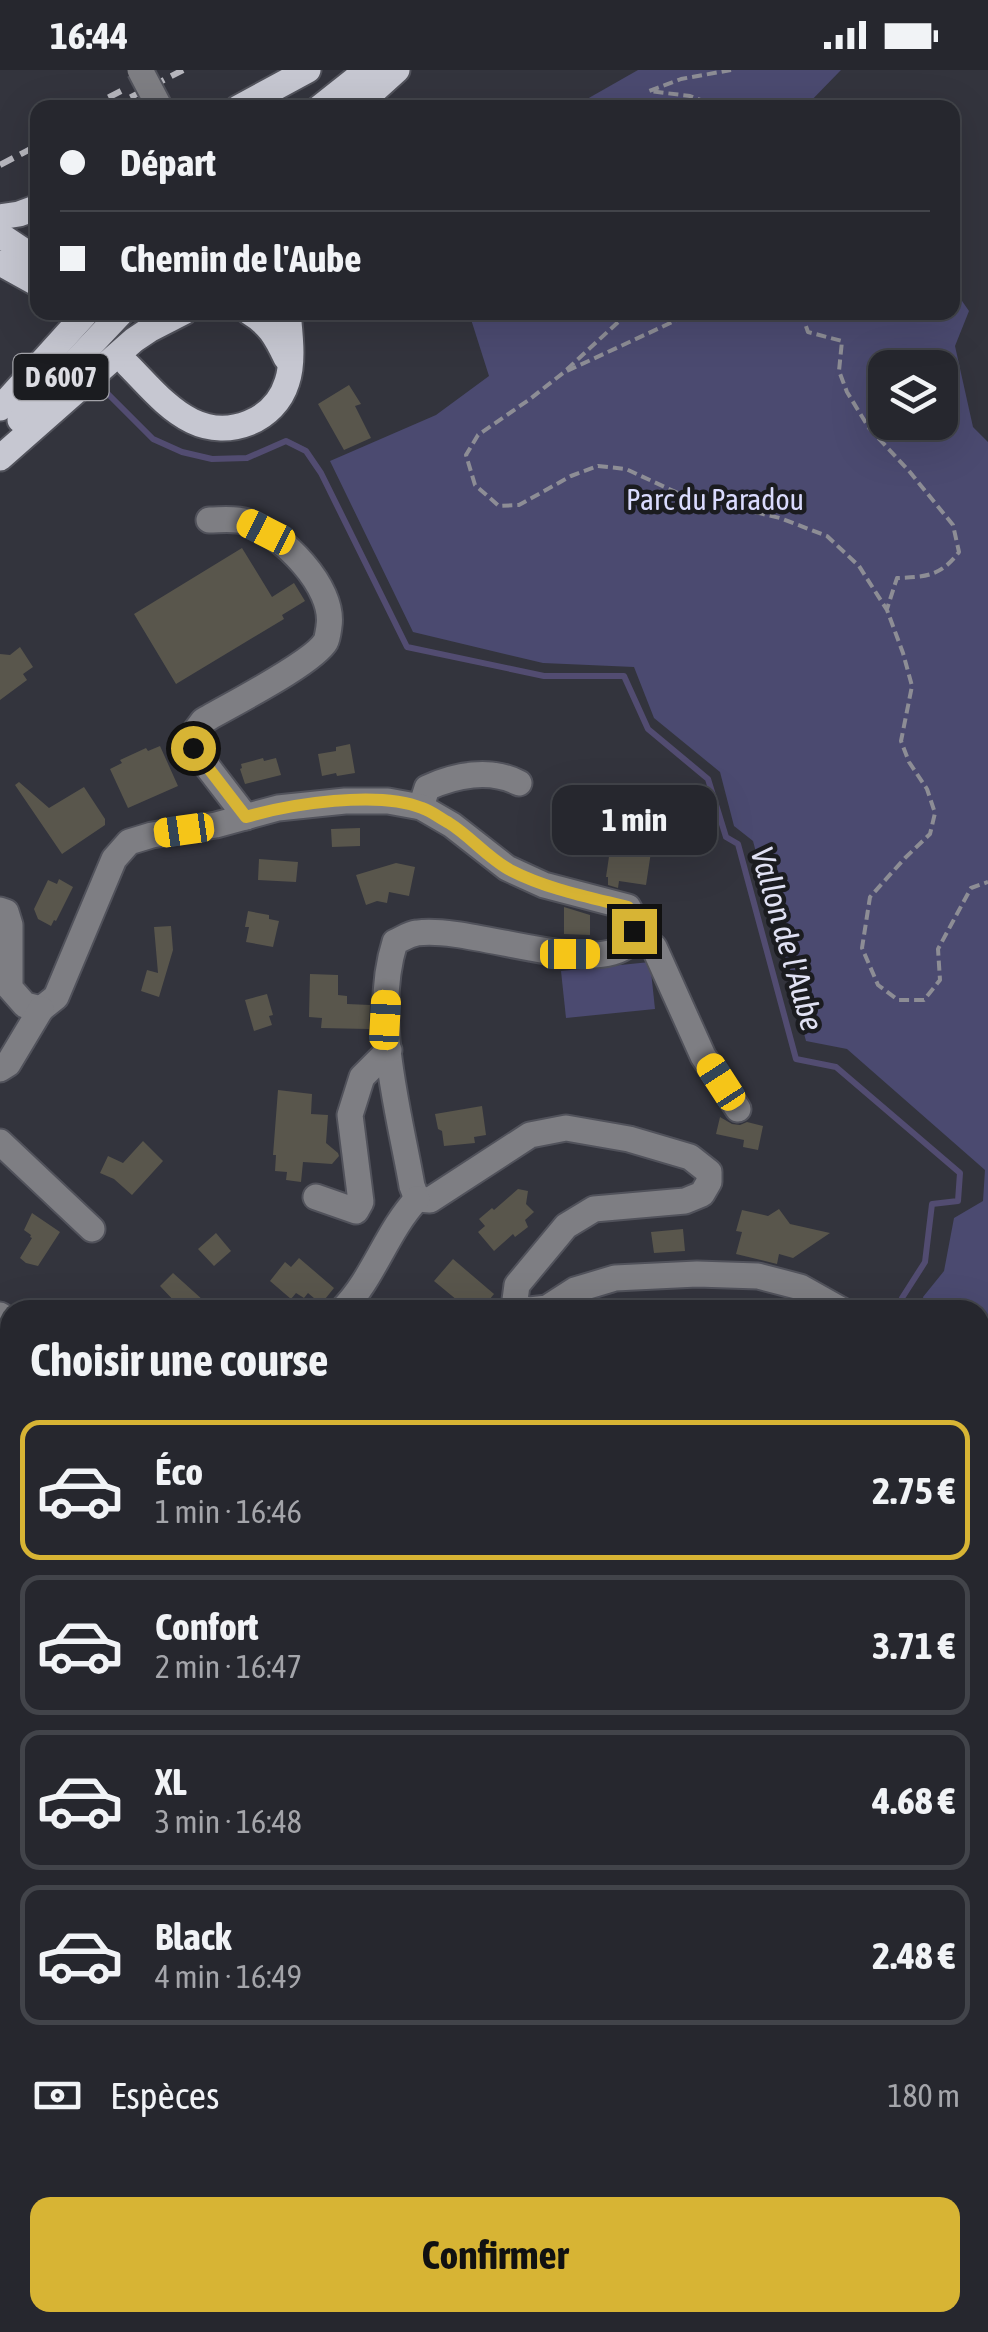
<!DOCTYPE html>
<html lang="fr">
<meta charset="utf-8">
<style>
:root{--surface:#26272e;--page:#2e2f36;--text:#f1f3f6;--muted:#a4a5aa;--line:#42444a;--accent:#d7b434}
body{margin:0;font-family:"Asap Condensed",sans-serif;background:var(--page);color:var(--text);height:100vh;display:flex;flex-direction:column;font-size:38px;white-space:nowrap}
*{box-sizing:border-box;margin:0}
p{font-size:32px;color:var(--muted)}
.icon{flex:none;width:55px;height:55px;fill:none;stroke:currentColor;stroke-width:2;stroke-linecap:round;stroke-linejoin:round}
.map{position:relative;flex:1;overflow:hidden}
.drawer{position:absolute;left:0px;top:1230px;width:990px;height:1032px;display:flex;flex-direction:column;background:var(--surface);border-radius:30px 30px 0 0;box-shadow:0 10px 40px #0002,0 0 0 2px var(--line)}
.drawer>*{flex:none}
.hud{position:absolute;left:30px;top:30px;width:930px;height:220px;border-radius:20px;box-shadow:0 10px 40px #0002,0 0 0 2px var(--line);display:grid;align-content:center;height:220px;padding:0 30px;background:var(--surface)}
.controls{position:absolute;left:868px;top:280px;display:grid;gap:20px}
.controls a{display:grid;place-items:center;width:90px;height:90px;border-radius:20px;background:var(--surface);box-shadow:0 10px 40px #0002,0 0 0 2px var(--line);font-size:50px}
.end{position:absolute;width:45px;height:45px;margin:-22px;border:12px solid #d7b434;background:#111;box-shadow:0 0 0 5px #111}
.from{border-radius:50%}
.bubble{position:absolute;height:70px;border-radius:20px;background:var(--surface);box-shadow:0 10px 40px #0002,0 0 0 2px var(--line);font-size:32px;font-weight:700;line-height:70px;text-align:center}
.car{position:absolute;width:30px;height:60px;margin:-30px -15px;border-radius:12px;box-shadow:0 0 8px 2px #0007;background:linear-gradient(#f5c518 24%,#345 0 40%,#f5c518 0 76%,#345 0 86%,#f5c518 0)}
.hud b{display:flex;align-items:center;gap:35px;height:95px;font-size:38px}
.hud b+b{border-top:2px solid var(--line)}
.hud i{width:25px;height:25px;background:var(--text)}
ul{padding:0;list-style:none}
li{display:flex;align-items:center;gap:30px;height:140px;margin:0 20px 15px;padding:0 10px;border:5px solid var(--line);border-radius:20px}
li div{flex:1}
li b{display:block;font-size:38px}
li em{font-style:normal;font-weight:700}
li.selected{border-color:var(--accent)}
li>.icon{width:90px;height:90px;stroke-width:1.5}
h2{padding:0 30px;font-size:45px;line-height:120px}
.pay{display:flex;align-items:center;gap:25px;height:110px;padding:0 30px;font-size:38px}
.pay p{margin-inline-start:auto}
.button{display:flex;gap:20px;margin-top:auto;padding:20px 30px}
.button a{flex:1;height:115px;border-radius:20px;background:var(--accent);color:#111;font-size:40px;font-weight:700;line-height:115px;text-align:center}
.status{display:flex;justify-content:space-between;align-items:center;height:70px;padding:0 50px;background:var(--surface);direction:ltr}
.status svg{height:28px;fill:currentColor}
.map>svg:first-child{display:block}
.green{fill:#4b4a70;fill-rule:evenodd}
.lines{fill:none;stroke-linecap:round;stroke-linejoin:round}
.stream{stroke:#524c71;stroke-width:6}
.building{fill:#59564c}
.minor-casing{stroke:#51525b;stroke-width:29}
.major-casing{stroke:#51525b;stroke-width:29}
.path{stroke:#8d8d95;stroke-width:4;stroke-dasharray:10 5;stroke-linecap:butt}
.minor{stroke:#7e7e83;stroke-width:25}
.major{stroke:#c6c7d1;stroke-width:25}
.rail{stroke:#b6b6bd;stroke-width:6;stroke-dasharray:15 8;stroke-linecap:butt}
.minor-bridge-casing{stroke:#51525b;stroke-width:29;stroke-linecap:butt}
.minor-bridge{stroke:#7e7e83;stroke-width:25}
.route{stroke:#d7b434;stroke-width:12}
.labels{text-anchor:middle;stroke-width:9;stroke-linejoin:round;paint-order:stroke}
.shield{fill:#1b1c20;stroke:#a2a2a8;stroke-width:2.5}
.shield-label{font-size:28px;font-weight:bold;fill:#dcdce2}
.park-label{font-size:30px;fill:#dadbfe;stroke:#1b1c20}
.water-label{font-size:32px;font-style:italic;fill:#e0e1f3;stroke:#1b1c20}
</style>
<div class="status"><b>16:44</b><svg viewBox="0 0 49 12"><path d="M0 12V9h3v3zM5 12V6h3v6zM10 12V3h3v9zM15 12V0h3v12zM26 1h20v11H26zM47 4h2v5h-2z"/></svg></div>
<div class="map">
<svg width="988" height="2262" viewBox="0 0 988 2262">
<rect width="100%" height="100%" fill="#33343d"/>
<g class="green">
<path d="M638,0H841L805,37H573Z"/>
<path d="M953,218L969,241L955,276L973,357L988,372V1251L980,1257V1240H926L923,1227L944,1201L954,1148L983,1131L985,1100L847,979L806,971L753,771L734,756L720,702L654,648L634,597L543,593L413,562L330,391L436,345L489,306L469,243L952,242ZM885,298H940V352H885Z"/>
<path d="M650,892L655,939L566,948L561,901Z"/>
</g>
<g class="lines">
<g class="stream">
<path d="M104,320L153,369L182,382L212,389L247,388L286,371L306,381L321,403L407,577L544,606H624L648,659L708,709L726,767L738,774L796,989L836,997L960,1103L958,1131L932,1134L925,1192L902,1228L905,1240"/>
<path d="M980,1537L988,1549"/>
</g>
</g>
<g class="building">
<path d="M349,315L361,334L355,336L371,368L344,380L318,334Z"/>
<path d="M242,478L272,527L294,513L305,531L282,545L284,549L176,614L134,544Z"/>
<path d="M20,577L33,597L23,604L27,610L0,630V584L10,585Z"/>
<path d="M350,674L355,703L337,706L336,703L322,706L318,684L336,681V677Z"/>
<path d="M160,676L178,716L128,738L110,699L122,693L120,690L146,678L148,681Z"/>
<path d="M263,688L264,691L276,688L281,705L245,714L240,699L242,698L241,694Z"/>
<path d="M19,712L49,738L84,717L105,749V755L62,784L15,715Z"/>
<path d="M360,758V776L332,777L331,759Z"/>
<path d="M611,773L651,782L646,815L619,811L618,818L608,815V807H606Z"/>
<path d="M259,789L298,792L296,812L258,810Z"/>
<path d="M396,793L415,797L409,826L389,822L387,833L377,831L366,835L356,805Z"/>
<path d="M59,809L73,817L56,851L54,850L51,856L38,849L34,839L48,810L57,814Z"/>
<path d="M564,837L590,845V865L564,864Z"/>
<path d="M248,841L269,845V849L279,851L273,877L246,872L249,857H245Z"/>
<path d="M171,856L173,880L159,927L141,921L147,900L158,903L154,857Z"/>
<path d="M310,904L338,905V925L347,926V934L370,935L369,959L321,958L322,948L309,947Z"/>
<path d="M267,924L273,945L269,946L272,955L254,961L245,930Z"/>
<path d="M278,1020L312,1024L311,1044L328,1045L326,1073L338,1083L339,1086L332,1094L303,1092L301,1112L286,1110L287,1102L275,1101L276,1085H273Z"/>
<path d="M482,1036L486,1065L474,1067L475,1073L444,1076L442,1061L438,1059L435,1044Z"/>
<path d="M720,1047L732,1054L740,1055L747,1052L763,1056L758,1080L743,1077L744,1070L716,1064Z"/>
<path d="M143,1071L163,1091L132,1125L114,1109L100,1103L108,1086L123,1093Z"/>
<path d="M518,1119L528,1121L526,1134L534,1142L525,1150L528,1157L515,1167L513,1164L494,1181L478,1162L485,1156L479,1149L492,1138L494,1140Z"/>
<path d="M779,1139L790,1154L830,1163L793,1188L779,1184L777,1194L736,1184L742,1162L736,1161L742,1140L768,1146Z"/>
<path d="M32,1143L60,1162L38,1196L26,1193L20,1188L32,1168L30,1167L31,1165L24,1160Z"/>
<path d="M683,1159L685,1181L654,1183L651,1162Z"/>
<path d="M216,1163L231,1181L214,1196L198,1179Z"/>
<path d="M299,1188L334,1218L321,1234L308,1223L304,1228L296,1223L291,1229L270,1211L285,1192L291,1197Z"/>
<path d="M453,1189L494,1224L481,1240H469L434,1211Z"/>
<path d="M173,1203L214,1240H189L179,1231L177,1234L160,1216Z"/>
</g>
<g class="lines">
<defs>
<g id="minor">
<path d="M209,450C221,450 236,448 247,452C282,464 335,517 329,556C329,557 327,570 326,571C314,593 228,636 203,651L194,663L193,678L246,747"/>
<path d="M421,737L427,718C455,705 490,698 519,713"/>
<path d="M0,840L6,842L10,855V918L25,935L41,939L56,927L114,789L129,772L152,765L216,755L278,738L345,731H388L421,737L452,755L507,798L544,815L628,837L637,854C634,861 632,870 627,875C591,906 467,855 417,863C409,864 402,869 395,872C371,947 399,1041 412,1116L417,1129"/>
<path d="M634,861L654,877L703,986L738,1039"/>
<path d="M0,999L8,994L41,939"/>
<path d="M0,1072L92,1159"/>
<path d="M316,1127L356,1141L361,1132L350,1045L362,1007L389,980"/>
<path d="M417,1129L430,1130L530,1065L566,1058L629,1069L690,1087L709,1102V1112L702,1124L685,1131L594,1139L566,1156L517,1215L515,1230L519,1237L527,1240"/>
<path d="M342,1240C374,1208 386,1162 417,1129"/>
<path d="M530,1240L547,1238L575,1220L615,1208L697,1204L758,1206L800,1217L841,1240"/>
<path d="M0,1245L10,1252"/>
<path d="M980,1268L988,1262"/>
<path d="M0,1310L10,1294"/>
<path d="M980,1590L988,1605"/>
<path d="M0,1748L10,1758"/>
<path d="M0,1800L10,1805"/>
<path d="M0,1995L10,2001"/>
<path d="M980,2226L988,2239"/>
<path d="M841,2252L844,2262"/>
<path d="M940,2252L943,2262"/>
<path d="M341,2262L352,2252"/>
</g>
<g id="major">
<path d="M238,38L308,0"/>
<path d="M319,38L367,0"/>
<path d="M355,38L397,0"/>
<path d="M0,147L19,144L38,137"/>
<path d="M0,165L24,181L38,197"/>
<path d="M0,193L38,214"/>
<path d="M249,242C269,254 276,267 286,288"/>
<path d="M128,295C147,314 167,339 192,351C229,369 275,351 287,312C294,291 290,264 288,242"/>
<path d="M0,338L87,242"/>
<path d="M20,350L122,242"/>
<path d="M0,388L134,270L149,260L184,242"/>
</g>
</defs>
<use href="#minor" class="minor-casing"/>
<use href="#major" class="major-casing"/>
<g class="path">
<path d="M205,38L218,31"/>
<path d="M721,38L690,26L649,21L681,9L731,0"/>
<path d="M629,242L563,303L530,329L478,365L466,385L475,415L499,436L519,435L571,406L598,396L626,399L682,425L780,448L827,466L859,496L887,540L903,583L912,616L901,671L909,692L927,719L935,743L930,764L905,788L870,827L862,878L878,915L898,930H924L940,910L938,879L971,818L988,812"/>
<path d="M801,242L808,262L842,271L839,301L847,322L869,358L909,401L953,455L959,482C941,506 926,507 897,508L887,539"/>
<path d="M567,301L694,242"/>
</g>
<use href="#minor" class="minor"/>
<use href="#major" class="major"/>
<g class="rail">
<path d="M88,38L121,21"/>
<path d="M110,38L183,0"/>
<path d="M0,95L38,75"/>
</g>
<defs>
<path id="minor-bridge" d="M140,0L160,38"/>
</defs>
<use href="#minor-bridge" class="minor-bridge-casing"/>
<use href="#minor-bridge" class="minor-bridge"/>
</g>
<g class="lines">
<path class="route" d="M193,678L246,747C290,734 378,720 422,738C431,741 440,748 449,753C470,766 488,788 510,800C547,819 588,827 628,837L638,854L634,861"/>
</g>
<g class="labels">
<rect class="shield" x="13.5" y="284" width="95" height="46" rx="8"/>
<g class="shield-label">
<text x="61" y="317">D 6007</text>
</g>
<g class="park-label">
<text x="715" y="440">Parc du Paradou</text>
</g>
<g class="water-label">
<text transform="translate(787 869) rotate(74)" y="11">Vallon de l'Aube</text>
</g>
</g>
</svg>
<div class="controls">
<a><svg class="icon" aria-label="layers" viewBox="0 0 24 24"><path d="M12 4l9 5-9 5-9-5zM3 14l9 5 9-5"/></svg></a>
</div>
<i class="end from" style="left:193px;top:678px"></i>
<i class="end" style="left:634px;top:861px"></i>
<div class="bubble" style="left:552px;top:715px;width:165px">1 min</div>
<i class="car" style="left:266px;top:462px;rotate:297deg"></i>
<i class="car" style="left:184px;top:760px;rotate:262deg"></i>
<i class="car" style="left:570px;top:884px;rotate:90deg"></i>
<i class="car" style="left:385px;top:950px;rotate:3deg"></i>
<i class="car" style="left:721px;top:1012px;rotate:327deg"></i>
<div class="hud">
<b><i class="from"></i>Départ</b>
<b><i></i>Chemin de l'Aube</b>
</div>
<section class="drawer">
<h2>Choisir une course</h2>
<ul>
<li class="selected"><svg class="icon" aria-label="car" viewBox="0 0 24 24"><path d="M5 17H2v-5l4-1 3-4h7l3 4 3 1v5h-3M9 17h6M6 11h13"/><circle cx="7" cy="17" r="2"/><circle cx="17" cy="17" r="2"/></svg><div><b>Éco</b><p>1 min · 16:46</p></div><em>2.75 €</em></li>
<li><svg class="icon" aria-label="car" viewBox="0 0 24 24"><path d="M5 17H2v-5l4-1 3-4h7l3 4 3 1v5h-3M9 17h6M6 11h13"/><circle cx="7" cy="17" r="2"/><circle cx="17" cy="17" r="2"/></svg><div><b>Confort</b><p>2 min · 16:47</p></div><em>3.71 €</em></li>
<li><svg class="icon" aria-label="car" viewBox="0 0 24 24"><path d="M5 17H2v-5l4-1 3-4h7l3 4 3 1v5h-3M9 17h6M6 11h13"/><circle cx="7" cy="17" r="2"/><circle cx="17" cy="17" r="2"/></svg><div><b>XL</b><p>3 min · 16:48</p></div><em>4.68 €</em></li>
<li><svg class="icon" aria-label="car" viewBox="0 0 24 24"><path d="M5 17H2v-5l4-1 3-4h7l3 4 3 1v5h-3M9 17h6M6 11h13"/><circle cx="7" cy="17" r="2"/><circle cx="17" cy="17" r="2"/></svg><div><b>Black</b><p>4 min · 16:49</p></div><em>2.48 €</em></li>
</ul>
<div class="pay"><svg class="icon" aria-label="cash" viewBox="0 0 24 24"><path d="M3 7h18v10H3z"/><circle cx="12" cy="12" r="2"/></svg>Espèces<p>180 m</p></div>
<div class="button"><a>Confirmer</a></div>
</section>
</div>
